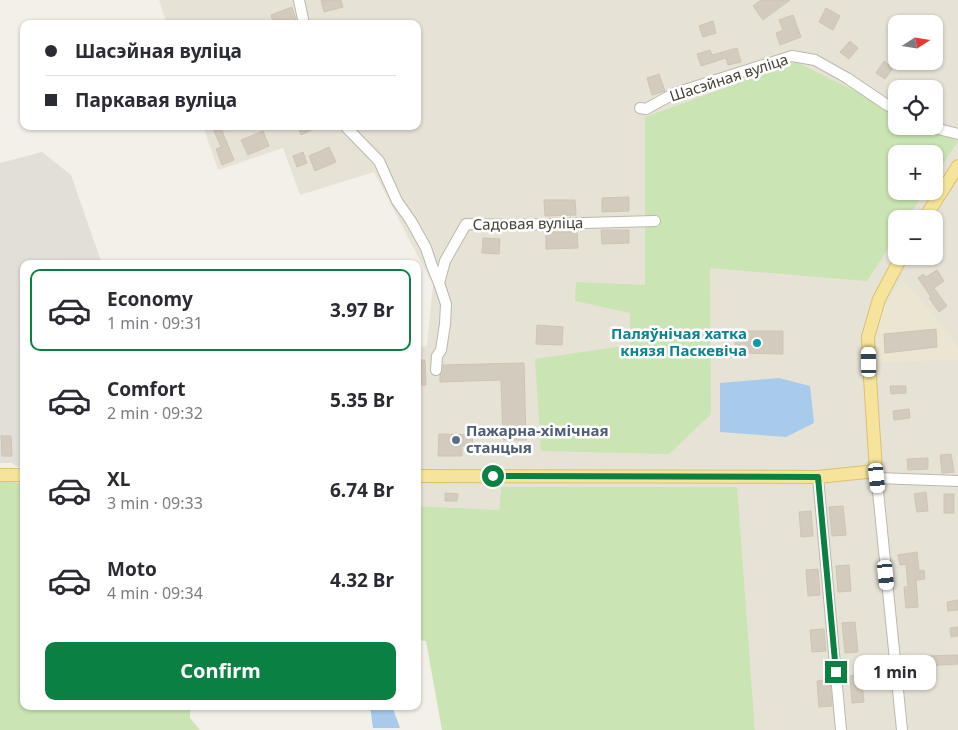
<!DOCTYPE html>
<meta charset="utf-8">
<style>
:root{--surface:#fff;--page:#f2f2f3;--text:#2b2b33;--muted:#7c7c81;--line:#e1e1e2;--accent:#0b8043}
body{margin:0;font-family:"Noto Sans",sans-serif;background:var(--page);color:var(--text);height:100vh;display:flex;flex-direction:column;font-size:19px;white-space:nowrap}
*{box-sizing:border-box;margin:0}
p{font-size:16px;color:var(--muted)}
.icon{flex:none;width:28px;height:28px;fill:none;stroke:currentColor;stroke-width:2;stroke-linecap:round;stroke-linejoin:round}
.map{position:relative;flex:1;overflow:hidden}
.drawer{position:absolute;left:20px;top:260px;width:401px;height:450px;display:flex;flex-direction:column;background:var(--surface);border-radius:10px;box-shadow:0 1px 4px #0004}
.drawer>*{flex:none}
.hud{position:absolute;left:20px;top:20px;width:401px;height:110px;border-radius:10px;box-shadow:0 1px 4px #0004;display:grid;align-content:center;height:110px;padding:0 25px;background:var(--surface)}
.needle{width:32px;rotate:78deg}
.tools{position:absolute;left:888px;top:15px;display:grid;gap:10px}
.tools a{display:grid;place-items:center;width:55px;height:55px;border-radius:10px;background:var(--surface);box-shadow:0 1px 4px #0004;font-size:25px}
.end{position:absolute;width:22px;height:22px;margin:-11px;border:6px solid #0b8043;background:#fff;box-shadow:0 0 0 2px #fff}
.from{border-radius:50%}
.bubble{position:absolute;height:35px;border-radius:10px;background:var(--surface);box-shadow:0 1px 4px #0004;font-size:16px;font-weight:700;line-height:35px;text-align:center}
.car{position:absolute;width:15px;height:30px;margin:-15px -8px;border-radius:6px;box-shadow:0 0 4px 1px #0007;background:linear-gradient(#fff 24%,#345 0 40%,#fff 0 76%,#345 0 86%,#fff 0)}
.hud b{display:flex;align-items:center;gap:18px;height:48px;font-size:19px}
.hud b+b{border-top:1px solid var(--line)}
.hud i{width:12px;height:12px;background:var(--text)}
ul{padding:9px 0 0;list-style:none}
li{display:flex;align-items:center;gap:15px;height:82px;margin:0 10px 8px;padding:0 15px;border:2px solid transparent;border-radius:10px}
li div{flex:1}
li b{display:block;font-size:19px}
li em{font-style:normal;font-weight:700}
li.current{border-color:var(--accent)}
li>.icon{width:45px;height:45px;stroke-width:1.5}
.primary-button{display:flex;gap:10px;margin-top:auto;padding:10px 25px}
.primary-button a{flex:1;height:58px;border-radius:10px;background:var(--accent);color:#fff;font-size:20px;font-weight:700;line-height:58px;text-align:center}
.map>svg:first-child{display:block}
.residential{fill:#e6e2d6;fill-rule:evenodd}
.industrial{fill:#e2dfd9}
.education{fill:#ebe6d2}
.green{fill:#cae4b3}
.water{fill:#a8cbeb}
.building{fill:#d3ccbe;stroke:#cec5b1}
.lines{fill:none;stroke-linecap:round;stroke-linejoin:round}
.minor-casing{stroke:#bdb8ab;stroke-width:12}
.major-casing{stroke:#dbc26d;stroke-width:14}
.minor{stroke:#fff;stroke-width:10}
.major{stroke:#f7e49c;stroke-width:12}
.route{stroke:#0b8043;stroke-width:6}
.culture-dot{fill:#0f9aa8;stroke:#fff;stroke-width:2}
.service-dot{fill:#5c6f8a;stroke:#fff;stroke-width:2}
.labels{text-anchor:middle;stroke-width:5;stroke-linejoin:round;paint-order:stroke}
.street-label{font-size:15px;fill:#454137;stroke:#fff}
.culture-label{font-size:15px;font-weight:bold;fill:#0d838f;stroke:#fff;text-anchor:end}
.service-label{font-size:15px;font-weight:bold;fill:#4e5e75;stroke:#fff;text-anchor:start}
</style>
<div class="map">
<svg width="958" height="730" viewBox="0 0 958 730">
<rect width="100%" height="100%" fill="#f2f0e8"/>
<path class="residential" d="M159,0H958V730H755L736,487H501L499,510L418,506V347L427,346L433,285L374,172L300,195L283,148L218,170L203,126H418V24H167ZM896,24H934V61H896ZM896,89H934V126H896ZM896,154H934V191H896ZM896,219H934V256H896Z"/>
<path class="industrial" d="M42,152L71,175L102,264H24V467H17L12,463H0V163Z"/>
<path class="education" d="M901,279L935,315L958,347V360L875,362V335L880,313Z"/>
<g class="green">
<path d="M796,62L896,111V126H927L958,141L934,178V154H896V191H925L907,219H896V236L867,281L710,268L711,414L669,454L541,451L535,359L630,345V313L575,301L576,282L645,285V117Z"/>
<path d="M0,481L24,483V706H190V718L200,730H0Z"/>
<path d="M501,487H737L755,730H442L426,641L418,640V506L499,510Z"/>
</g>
<g class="water">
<path d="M779,378L810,386L814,423L786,437L720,432V383Z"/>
<path d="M370,706H392L400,728H373Z"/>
</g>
<g class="building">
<path d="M321,0H341L343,7L324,12Z"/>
<path d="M761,0H790L763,20L753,6Z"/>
<path d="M292,7L297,24H274L271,15Z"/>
<path d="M826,8L840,16L833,30L819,22Z"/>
<path d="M793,15L801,37L780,45L776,33L783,30L779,20Z"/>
<path d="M713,21L716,33L703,37L699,26Z"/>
<path d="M850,41L858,48L849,59L840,52Z"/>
<path d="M737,48L741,62L728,65L726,58L701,66L697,54L710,50L712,55Z"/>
<path d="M884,61L893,68L885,79L876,73Z"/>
<path d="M659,74L665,91L652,95L647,78Z"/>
<path d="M212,126H220L234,160L222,165L216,149L221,147Z"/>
<path d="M298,126H320L301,135Z"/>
<path d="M263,131L269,146L248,155L241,140Z"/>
<path d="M329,147L336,162L315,171L309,156Z"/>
<path d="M303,152L307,163L297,167L293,156Z"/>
<path d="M629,197V211L602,212V198Z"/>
<path d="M544,200H575L576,215L545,216Z"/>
<path d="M601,230H629V243L602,244Z"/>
<path d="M546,232H577L578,248L546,249Z"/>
<path d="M483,238L500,239L499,254L482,253Z"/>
<path d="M937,270L944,281L934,288L947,306L939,312L929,298L931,297L918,278L923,274L926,277Z"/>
<path d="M537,325L563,327L562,345L536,344Z"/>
<path d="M936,329L937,347L885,353L884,334Z"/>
<path d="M735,331H783V354L735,353Z"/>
<path d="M418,360H425L426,385H418Z"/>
<path d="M524,363L526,440H503L501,380L440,382V375L443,371V365Z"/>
<path d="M890,386H906V393L891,394Z"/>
<path d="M909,409L910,418L894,420L893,411Z"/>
<path d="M439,434L473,435L472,446H462V456H438Z"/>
<path d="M1,436H11L12,456H2Z"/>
<path d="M951,454L954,472L942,473L940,455Z"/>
<path d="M928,458V469L908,470L907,459Z"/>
<path d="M926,492L928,511L917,512L914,494Z"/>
<path d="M445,493L458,494L457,501H445Z"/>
<rect x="944" y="494" width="10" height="19"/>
<path d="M843,506L846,535L832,536L829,507Z"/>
<path d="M811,511L813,536L801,537L799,512Z"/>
<path d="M917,552L919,571L924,570L925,579L916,580L918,607L906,608L904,587H908L906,564L900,565L898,555Z"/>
<path d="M849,565L851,591L838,592L836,566Z"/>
<path d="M818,569L820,595L808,596L806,570Z"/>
<path d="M958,600V610L948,611L947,602Z"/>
<path d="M855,622L858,652L845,653L842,623Z"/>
<path d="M958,627V636L951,637L950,628Z"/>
<path d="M824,629L826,651L812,652L810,630Z"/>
<path d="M958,655V664L924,666V656Z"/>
<path d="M861,675L864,702L852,703L850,676Z"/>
<path d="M830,679L832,706L819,707L817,681Z"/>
</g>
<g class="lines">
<defs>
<g id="minor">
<path d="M299,0L304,24"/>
<path d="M640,108L646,109L675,93L792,56L815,60L847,78L887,105L896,110"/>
<path d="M345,126L379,161L397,201L411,221L426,248L432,266L439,283L446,304L445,324L441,350L437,356L436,370"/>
<path d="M926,126L958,134"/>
<path d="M439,283L445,261L466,224L514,225L655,221"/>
<path d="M876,471L902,730"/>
<path d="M818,477L841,730"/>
<path d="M877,478L958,481"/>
</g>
<g id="major">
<path d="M924,219L958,166"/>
<path d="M0,475H24"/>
<path d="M418,476L818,477L876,471L869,362L868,337L879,299L902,256"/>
</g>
</defs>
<use href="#minor" class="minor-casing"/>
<use href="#major" class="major-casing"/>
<use href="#minor" class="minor"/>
<use href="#major" class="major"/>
</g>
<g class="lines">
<path class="route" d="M493,476L818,477L836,672"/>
</g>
<circle class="culture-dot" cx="757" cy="343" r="5"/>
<circle class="service-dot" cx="456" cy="440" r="5"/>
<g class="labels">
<g class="street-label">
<text transform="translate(729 78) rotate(-18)" y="5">Шасэйная вуліца</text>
<text transform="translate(528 224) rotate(-1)" y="5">Садовая вуліца</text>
</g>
<g class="culture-label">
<text x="747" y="339">Паляўнічая хатка<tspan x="747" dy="17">князя Паскевіча</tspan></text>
</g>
<g class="service-label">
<text x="466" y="436">Пажарна-хімічная<tspan x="466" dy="17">станцыя</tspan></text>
</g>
</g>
</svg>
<div class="tools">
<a><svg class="needle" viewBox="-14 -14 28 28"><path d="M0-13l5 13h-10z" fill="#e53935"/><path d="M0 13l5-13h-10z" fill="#7c7c81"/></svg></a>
<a><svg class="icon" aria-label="locate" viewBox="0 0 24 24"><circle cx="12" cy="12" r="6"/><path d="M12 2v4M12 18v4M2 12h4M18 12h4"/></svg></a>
<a>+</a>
<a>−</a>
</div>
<i class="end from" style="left:493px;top:476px"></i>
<i class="end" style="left:836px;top:672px"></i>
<div class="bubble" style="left:854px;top:655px;width:82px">1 min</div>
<i class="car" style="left:869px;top:362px;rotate:359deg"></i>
<i class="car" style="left:877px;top:478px;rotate:174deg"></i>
<i class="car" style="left:886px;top:575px;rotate:174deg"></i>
<div class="hud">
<b><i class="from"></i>Шасэйная вуліца</b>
<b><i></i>Паркавая вуліца</b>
</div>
<section class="drawer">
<ul>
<li class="current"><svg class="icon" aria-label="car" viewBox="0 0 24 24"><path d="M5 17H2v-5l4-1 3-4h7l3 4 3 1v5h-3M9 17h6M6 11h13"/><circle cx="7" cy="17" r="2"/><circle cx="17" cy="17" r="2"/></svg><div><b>Economy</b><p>1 min · 09:31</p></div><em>3.97 Br</em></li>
<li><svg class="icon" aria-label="car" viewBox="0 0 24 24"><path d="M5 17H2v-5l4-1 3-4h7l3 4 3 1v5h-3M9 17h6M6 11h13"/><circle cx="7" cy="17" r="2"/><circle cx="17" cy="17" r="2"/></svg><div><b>Comfort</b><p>2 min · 09:32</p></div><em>5.35 Br</em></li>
<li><svg class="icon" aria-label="car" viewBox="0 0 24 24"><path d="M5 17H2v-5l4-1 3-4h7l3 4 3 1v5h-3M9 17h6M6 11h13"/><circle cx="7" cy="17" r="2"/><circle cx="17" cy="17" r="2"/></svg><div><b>XL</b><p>3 min · 09:33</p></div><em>6.74 Br</em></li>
<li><svg class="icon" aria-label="car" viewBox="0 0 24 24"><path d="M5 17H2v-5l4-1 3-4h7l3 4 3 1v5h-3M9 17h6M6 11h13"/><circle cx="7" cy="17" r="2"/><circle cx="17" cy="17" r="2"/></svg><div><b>Moto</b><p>4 min · 09:34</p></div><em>4.32 Br</em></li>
</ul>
<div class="primary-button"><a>Confirm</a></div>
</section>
</div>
